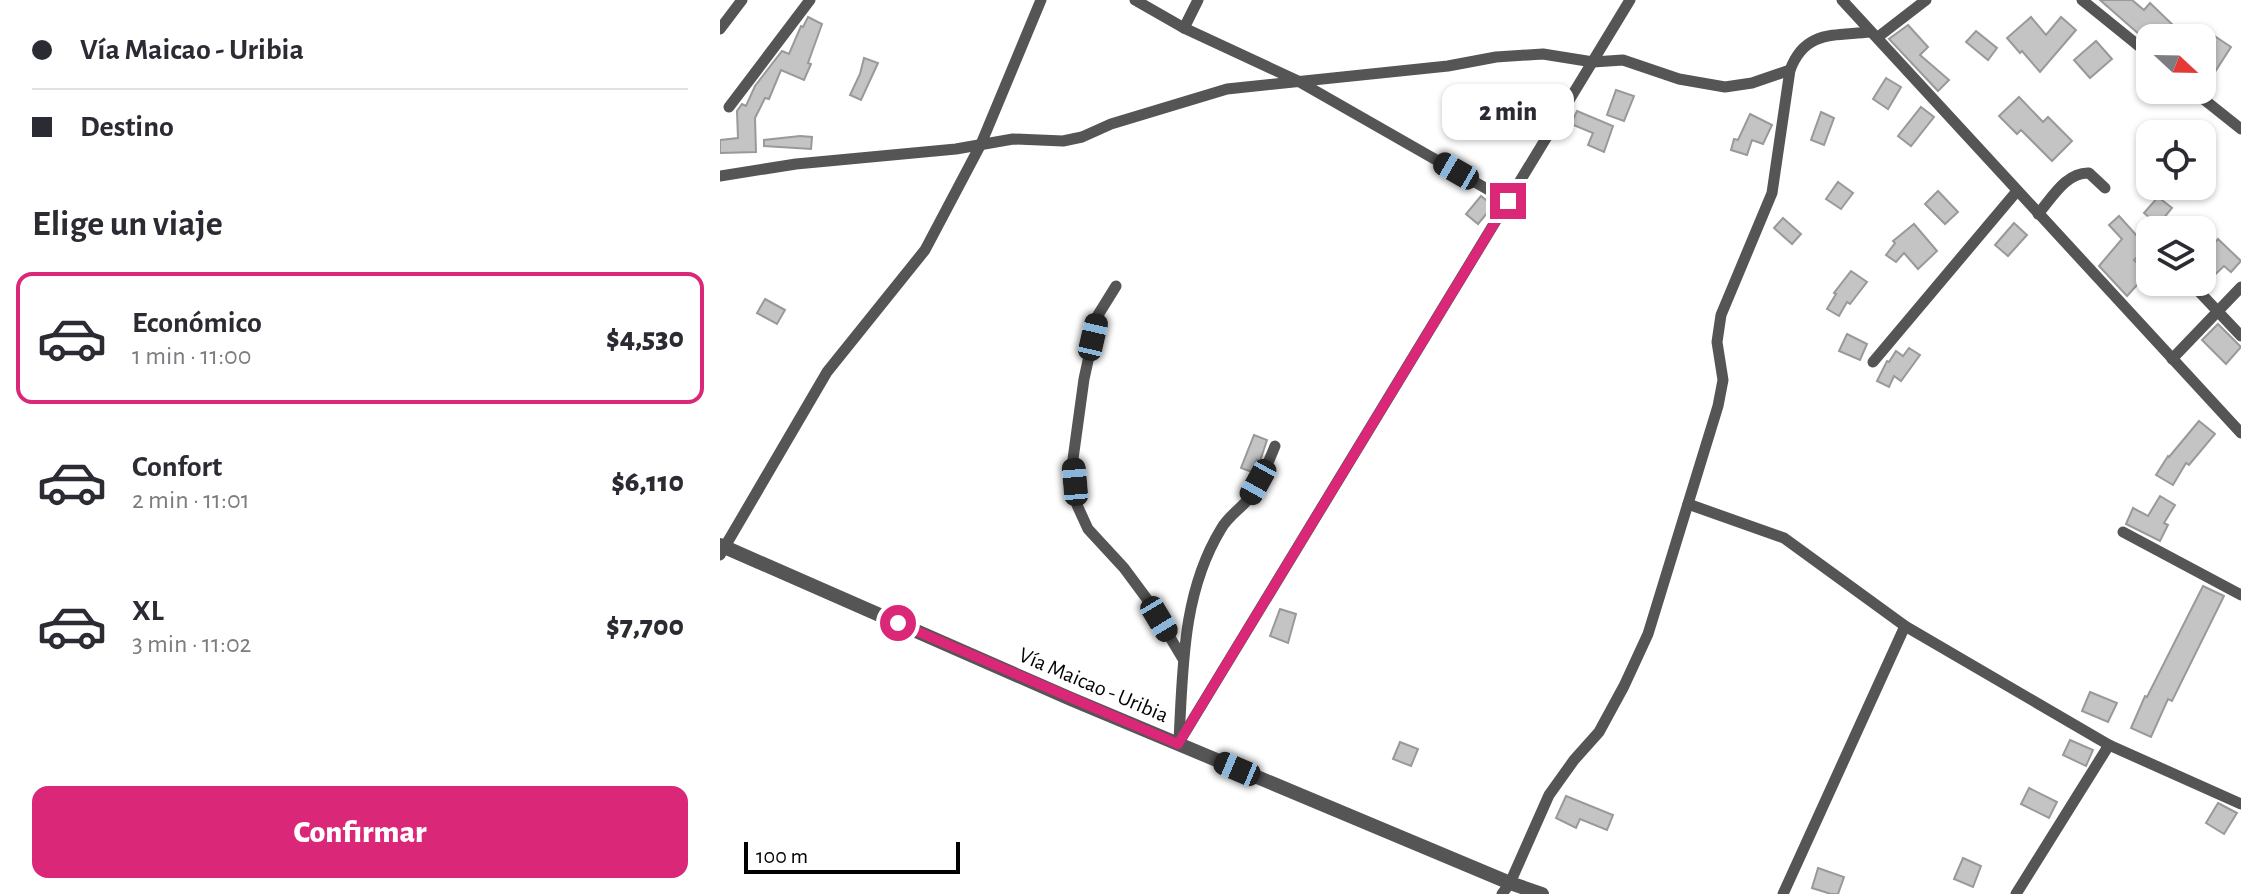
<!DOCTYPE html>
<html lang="es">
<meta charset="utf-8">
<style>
:root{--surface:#fff;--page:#f7f7f7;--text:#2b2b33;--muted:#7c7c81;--line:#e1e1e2;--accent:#db2777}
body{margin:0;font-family:"Alegreya Sans",sans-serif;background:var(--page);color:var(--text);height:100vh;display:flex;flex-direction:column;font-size:30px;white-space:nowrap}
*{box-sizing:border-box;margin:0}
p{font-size:26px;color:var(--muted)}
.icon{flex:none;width:44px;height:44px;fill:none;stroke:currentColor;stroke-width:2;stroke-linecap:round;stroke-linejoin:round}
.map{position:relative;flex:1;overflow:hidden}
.drawer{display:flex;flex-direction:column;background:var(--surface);width:720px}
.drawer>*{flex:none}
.guide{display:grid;align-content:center;height:176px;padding:0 32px;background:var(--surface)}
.needle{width:52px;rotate:112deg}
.buttons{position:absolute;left:1416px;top:24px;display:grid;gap:16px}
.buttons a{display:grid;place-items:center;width:80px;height:80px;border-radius:16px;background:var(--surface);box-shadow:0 2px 6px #0004;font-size:40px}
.scale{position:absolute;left:24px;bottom:20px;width:216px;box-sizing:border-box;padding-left:8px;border:4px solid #000;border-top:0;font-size:22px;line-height:28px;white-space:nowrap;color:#000;-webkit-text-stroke:6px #fff;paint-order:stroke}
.end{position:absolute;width:36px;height:36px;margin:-18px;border:10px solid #db2777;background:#fff;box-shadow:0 0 0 4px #fff}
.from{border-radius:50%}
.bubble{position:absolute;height:56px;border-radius:16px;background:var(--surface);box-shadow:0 2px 6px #0004;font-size:26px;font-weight:800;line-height:56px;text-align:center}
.car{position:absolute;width:24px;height:48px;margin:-24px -12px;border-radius:10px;box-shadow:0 0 6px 2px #0007;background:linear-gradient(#222 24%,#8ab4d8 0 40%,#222 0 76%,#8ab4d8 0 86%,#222 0)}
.guide b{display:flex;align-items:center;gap:28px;height:76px;font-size:30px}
.guide b+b{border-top:2px solid var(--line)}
.guide i{width:20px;height:20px;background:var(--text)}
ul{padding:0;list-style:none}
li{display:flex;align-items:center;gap:24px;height:132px;margin:0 16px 12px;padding:0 16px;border:4px solid transparent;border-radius:16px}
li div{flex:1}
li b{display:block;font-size:30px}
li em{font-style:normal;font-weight:800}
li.current{border-color:var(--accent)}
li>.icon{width:72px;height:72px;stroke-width:1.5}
h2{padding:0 32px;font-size:36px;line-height:96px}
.cta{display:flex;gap:16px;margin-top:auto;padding:16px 32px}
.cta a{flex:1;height:92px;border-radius:16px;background:var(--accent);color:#fff;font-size:32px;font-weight:800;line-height:92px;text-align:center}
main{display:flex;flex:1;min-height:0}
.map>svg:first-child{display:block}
.building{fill:#c4c4c4;stroke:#999;stroke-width:2}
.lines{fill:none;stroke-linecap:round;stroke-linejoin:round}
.minor{stroke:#555;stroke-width:11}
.tertiary{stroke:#555;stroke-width:14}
.route{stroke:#db2777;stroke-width:10}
.labels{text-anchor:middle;stroke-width:6;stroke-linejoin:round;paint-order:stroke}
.street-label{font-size:22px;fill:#000;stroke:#fff}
</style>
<main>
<section class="drawer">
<div class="guide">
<b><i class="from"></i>Vía Maicao - Uribia</b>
<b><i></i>Destino</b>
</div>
<h2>Elige un viaje</h2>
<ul>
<li class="current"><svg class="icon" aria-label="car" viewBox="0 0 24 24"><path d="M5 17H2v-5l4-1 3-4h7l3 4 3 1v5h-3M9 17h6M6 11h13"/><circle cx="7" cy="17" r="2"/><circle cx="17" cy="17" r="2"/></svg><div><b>Económico</b><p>1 min · 11:00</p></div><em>$4,530</em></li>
<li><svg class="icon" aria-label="car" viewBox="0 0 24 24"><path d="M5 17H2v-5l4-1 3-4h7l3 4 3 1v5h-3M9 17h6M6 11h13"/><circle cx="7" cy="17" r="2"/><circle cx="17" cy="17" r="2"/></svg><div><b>Confort</b><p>2 min · 11:01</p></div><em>$6,110</em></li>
<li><svg class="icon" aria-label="car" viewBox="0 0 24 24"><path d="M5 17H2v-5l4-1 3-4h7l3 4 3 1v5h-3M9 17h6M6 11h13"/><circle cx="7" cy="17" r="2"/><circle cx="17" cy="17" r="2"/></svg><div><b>XL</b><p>3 min · 11:02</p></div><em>$7,700</em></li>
</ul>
<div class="cta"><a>Confirmar</a></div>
</section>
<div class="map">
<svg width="1521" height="894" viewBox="0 0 1521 894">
<rect width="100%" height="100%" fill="#fff"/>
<g class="building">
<path d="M1380,0H1412L1424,10L1430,3L1454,26L1445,38H1427L1422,34L1421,36Z"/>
<path d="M88,17L102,24L88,63L91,64L84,80L61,70L49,99L45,98L35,118L36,152L0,153V140L18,138L17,111L22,104L26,106L35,86L62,51L69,54L81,26L83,27Z"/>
<path d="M1311,17L1326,35L1341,17L1356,30L1320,72L1302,51L1300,53L1287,38Z"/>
<path d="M1188,25L1208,47L1200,55L1229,80L1218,91L1169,39Z"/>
<path d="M1256,31L1277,48L1268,60L1246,42Z"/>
<path d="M1490,33L1511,47L1484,89L1482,87V46Z"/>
<path d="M1376,41L1392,59L1370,78L1354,60Z"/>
<path d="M144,58L158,63L141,100L130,95L140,74Z"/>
<path d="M1166,78L1181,87L1168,109L1153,99Z"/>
<path d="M896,90L914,96L904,121L887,115Z"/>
<path d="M1299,97L1323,122L1328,117L1352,141L1332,161L1301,130L1297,134L1279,116Z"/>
<path d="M1201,107L1214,117L1191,146L1178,136Z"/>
<path d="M857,111L893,126L884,152L868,145L873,133L851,124Z"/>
<path d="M1101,112L1114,118L1104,145L1091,140Z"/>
<path d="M1030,114L1052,125L1043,144L1032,140L1027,155L1011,150L1014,139L1018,140Z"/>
<path d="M80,136L92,137L91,149L44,146V140Z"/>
<path d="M1118,182L1133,193L1121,209L1106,199Z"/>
<path d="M1218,191L1238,212L1225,224L1205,204Z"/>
<path d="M761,196L773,206L758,224L746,214Z"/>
<path d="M1438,197L1452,208L1438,225L1424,213Z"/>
<path d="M1399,216L1427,247L1414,260L1428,273L1407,296L1379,266L1402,239L1389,225Z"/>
<path d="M1063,218L1081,234L1072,244L1054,228Z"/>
<path d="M1294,223L1307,235L1288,256L1275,245Z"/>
<path d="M1194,224L1217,251L1198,269L1184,253L1176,262L1166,255L1175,243L1173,241Z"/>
<path d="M1498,239L1521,261L1511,272L1504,266L1484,285L1482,282V257Z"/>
<path d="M1131,271L1147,282L1130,304L1127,302L1119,316L1107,309L1116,294L1114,293Z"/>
<path d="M45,299L65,310L57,324L37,313Z"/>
<path d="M1498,324L1521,347L1506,364L1482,340Z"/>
<path d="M1127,334L1147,344L1140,360L1119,351Z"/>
<path d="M1189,348L1200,355L1181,381L1174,376L1169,387L1157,381L1167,361L1169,362L1176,351L1183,356Z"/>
<path d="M1479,421L1495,434L1469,465L1466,463L1453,485L1436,475L1448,456L1449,457Z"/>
<path d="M534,435L547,440L540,461L537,460L532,472L521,468Z"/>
<path d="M1440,496L1455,505L1444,523L1448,525L1440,541L1406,524L1413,508L1428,516Z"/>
<path d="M1483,586L1504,596L1452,701L1448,699L1431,737L1411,728L1425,696L1427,697Z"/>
<path d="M560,609L576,614L568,643L550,636Z"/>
<path d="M1370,692L1397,703L1388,722L1362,711Z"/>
<path d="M1350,740L1373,750L1366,766L1343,755Z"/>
<path d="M680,742L698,749L691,766L673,759Z"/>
<path d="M1309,788L1337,802L1329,818L1301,804Z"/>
<path d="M846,796L893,815L887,830L860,819L856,828L836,818Z"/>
<path d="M1498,803L1517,813L1504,834L1486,823Z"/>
<path d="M1243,858L1261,866L1253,887L1234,879Z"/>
<path d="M1098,868L1124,877L1118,894H1111L1092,888Z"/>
</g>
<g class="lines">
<g class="minor">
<path d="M415,0L464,28L578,81L788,201"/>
<path d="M1122,0L1521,433"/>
<path d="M1362,0L1430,55"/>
<path d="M464,28L478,0"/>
<path d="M0,29L22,0"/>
<path d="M1158,37L1206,0"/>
<path d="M1472,90L1521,129"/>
<path d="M9,107L90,0"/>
<path d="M0,176L76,164L236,149L293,139L343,141L362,137L391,124L507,89L728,66L776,57L823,54L873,62L903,60L959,79L1005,87L1032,83L1070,70"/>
<path d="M1318,214C1332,198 1346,172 1369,173L1385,188"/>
<path d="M1470,282L1521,336"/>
<path d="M396,286L378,315L364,379L353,459L357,505L368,529L404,568L427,599L463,659"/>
<path d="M1452,359L1521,287"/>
<path d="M1153,362L1297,191"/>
<path d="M968,504L1064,538L1185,626L1389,745L1521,804"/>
<path d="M1403,532L1521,595"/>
<path d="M0,555L107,372L205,250L261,144L321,0"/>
<path d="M459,740C463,668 462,593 501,529C508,516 522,508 530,497C541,482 548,463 555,446"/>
<path d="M458,744L910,0"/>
<path d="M782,894L790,883L829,795L854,760L879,732L904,686L928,634L998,406L1003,380L997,342L1001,315L1052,193L1070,70C1085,30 1113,36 1150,32"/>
<path d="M1063,894L1185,626"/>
<path d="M1296,894L1389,745"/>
</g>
<path class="tertiary" d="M0,545L351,699L790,883L822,894"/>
</g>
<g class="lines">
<path class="route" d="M178,623L458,744L788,201"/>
</g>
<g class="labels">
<g class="street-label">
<text transform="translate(374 684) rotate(23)" y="8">Vía Maicao - Uribia</text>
</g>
</g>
</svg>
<div class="buttons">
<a><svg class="needle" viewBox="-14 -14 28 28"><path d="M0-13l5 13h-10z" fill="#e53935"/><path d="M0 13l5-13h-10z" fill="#7c7c81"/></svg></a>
<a><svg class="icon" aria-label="locate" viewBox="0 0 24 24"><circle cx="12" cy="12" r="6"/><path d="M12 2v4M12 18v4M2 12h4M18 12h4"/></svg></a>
<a><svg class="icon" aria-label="layers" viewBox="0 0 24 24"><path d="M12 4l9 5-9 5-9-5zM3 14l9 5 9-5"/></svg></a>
</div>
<div class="scale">100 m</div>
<i class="end from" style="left:178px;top:623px"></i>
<i class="end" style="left:788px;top:201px"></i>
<div class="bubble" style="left:722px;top:84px;width:132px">2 min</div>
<i class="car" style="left:736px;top:171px;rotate:300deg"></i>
<i class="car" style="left:373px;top:337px;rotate:13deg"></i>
<i class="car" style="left:355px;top:482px;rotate:355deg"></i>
<i class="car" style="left:538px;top:482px;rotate:209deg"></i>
<i class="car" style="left:439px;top:619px;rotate:149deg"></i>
<i class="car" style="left:517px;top:769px;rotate:293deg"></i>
</div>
</main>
